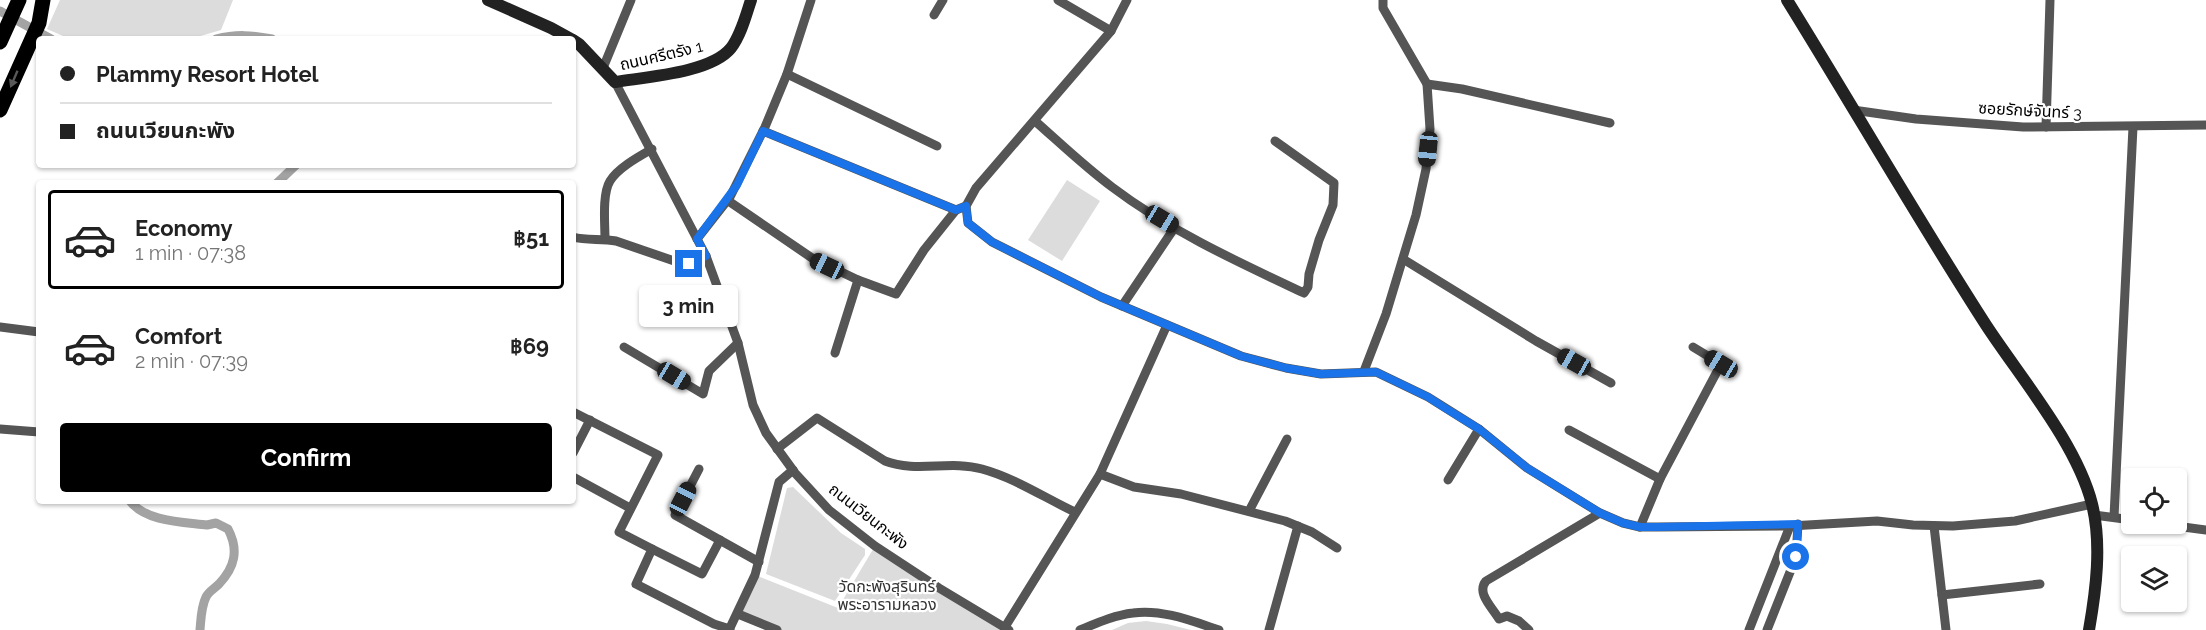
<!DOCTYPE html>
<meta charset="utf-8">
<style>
:root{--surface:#fff;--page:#f2f2f2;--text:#222;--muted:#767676;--line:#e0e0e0;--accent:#000}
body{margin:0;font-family:Raleway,"Noto Sans Thai",sans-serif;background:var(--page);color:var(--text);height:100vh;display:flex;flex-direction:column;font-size:22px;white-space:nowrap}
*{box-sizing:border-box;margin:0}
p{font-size:20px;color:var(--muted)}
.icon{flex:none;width:33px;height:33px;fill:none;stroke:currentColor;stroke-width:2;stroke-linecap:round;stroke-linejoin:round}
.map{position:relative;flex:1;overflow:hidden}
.sheet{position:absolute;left:36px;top:180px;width:540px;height:324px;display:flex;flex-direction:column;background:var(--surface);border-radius:6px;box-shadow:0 2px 4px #0004}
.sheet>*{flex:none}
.top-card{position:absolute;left:36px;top:36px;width:540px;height:132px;border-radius:6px;box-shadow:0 2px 4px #0004;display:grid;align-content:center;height:132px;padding:0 24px;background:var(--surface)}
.fabs{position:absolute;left:2121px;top:468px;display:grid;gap:12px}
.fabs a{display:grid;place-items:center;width:66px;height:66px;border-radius:6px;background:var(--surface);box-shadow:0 2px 4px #0004;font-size:30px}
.end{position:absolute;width:27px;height:27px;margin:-14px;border:8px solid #1a73e8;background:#fff;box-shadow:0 0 0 3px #fff}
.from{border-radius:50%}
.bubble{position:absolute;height:42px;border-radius:6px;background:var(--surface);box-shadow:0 2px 4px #0004;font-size:20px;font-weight:700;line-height:42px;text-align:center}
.car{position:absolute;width:18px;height:36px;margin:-18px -9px;border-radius:8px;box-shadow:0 0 4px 2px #0007;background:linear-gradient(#222 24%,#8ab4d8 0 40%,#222 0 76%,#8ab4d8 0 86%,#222 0)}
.top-card b{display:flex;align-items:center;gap:21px;height:57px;font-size:22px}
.top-card b+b{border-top:2px solid var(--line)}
.top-card i{width:15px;height:15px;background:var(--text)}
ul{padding:10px 0 0;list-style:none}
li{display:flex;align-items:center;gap:18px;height:99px;margin:0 12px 9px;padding:0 12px;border:3px solid transparent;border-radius:6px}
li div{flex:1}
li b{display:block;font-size:22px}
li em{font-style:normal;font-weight:700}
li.active{border-color:var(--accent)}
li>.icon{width:54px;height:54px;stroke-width:1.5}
.action{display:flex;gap:12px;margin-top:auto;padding:12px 24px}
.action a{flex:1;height:69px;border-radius:6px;background:var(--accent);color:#fff;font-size:24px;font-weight:700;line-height:69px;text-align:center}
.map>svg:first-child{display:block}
.green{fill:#dcdcdc}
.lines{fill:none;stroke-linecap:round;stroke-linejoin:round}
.canal{stroke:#a3a3a3;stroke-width:9}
.minor{stroke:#555;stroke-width:9}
.secondary{stroke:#222;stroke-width:12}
.primary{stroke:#000;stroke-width:15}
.oneway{fill:#595959}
.route{stroke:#1a73e8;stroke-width:8}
.labels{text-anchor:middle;stroke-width:4.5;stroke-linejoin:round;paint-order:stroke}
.street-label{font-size:16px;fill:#000;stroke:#fff}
.park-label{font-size:16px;fill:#333;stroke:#fff}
</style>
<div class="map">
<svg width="2206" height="630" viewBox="0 0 2206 630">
<rect width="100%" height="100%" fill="#fff"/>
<g class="green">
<path d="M60,0H233L221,30L190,39H70L47,29Z"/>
<path d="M1067,180L1100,201L1062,261L1028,240Z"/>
<path d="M793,487L841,533L865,549V555L835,601L766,574L787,488Z"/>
<path d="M875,546L1009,630H777L738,614L755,575L838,608Z"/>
<path d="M1146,621L1167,624L1191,630H1112L1128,623Z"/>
</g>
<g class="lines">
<g class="canal">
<path d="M0,11L51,39"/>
<path d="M216,39C236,34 252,35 272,39"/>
<path d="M277,183L296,165"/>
<path d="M130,501C146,522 183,522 207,525L216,523L228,529C239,550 235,567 219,584C215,588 208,592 206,597C201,607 201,619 200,630"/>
</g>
<g class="minor">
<path d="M1058,0L1111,31"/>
<path d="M1127,0L1111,31L976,188L966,206L968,223L992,242L1101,297L1241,356L1286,368L1321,374L1376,372L1428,397L1479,429L1527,468L1600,513L1623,523L1640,527H1657L1790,526L1877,521L1913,525L1953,526L2015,521L2092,504"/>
<path d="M934,15L943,0"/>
<path d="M603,68L631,0"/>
<path d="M787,74L937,146"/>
<path d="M615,82L706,256L738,343L753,405L766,433L795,473L829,510L875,546L939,588L1009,630"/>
<path d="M1427,84L1462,89L1610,123"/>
<path d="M1853,110L1916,119L2023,127L2206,125"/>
<path d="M1035,121C1060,143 1085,167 1112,187C1170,231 1238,262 1304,293L1308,287L1309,274L1319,240L1333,205L1334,183L1275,141"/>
<path d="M2046,127L2050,0"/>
<path d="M763,131L956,210"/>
<path d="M727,200L812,258L858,280L896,294L924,250L956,210L966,206"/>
<path d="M573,237C587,241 601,238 616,241L683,264H689L706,256"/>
<path d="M605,239C605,224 602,194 610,181C618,168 638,157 652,149"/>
<path d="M697,239L730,197L765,127L787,74L811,0"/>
<path d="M1403,259L1536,341L1611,383"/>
<path d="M1122,306L1175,227"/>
<path d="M0,327L39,332"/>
<path d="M624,347L703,394L709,371L738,343"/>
<path d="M835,353L858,280"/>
<path d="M1364,371L1386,314L1416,215L1426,169L1430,129L1427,84L1383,8V0"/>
<path d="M573,412L658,455L619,532L652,549L636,584L714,624L730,629"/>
<path d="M0,429L39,432"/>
<path d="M1569,430L1660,479"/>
<path d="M777,449L817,418L885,461C916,473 950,460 982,469C1015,478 1045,498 1075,512"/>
<path d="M573,453L590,420"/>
<path d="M699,469L675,515L759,562"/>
<path d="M1100,474L1134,487L1181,494L1285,521L1312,532L1337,548"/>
<path d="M573,477L630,508"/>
<path d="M1448,480L1479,429"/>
<path d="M1249,511L1287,439"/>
<path d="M2094,515L2132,520"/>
<path d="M2114,517L2133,127"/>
<path d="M2161,524L2206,530"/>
<path d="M1934,526L1946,630"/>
<path d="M1640,527L1660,479L1721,364L1693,347"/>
<path d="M652,549L702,574L720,540"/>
<path d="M1942,595L2040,584"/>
<path d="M738,614L777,630"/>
<path d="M1005,627L1100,474L1167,325"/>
<path d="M729,630L755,575L779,482L793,470"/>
<path d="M1080,630C1097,623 1115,615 1133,613C1162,609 1192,621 1219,630"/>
<path d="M1269,630L1298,526"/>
<path d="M1529,630L1519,621L1507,616L1499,619C1492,607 1476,593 1486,581L1600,513"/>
<path d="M1749,630L1790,526"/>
<path d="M1767,630L1796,557L1798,524"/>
</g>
<g class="secondary">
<path d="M488,0L551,28L571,39"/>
<path d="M1787,0C1854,108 1917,218 1986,325C2020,377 2077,444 2092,504C2102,544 2096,590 2089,630"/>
<path d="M573,40L579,44L615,82C645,77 711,73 731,48C741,35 746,15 751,0"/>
</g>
<g class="primary">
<path d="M0,42L19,0"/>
<path d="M0,110L39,23L43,0"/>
</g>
</g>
<defs><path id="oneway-solid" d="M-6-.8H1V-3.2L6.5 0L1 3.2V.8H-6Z" transform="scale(1.5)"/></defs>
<use class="oneway" href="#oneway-solid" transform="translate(14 79) rotate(113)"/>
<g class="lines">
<path class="route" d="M689,264L706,256L697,239L737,185L763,131L956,210L966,206L968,223L992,242L1101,297L1241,356L1286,368L1321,374L1376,372L1428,397L1445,408L1479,429L1527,468L1600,513L1623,523L1640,527H1657L1798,524L1796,557"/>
</g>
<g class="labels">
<g class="street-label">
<text transform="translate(661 55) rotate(-13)" y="6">ถนนศรีตรัง 1</text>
<text transform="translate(2030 110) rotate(3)" y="6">ซอยรักษ์จันทร์ 3</text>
<text transform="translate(869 516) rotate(38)" y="6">ถนนเวียนกะพัง</text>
</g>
<g class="park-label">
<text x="887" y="592">วัดกะพังสุรินทร์<tspan x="887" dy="18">พระอารามหลวง</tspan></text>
</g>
</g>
</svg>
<div class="fabs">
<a><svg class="icon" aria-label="locate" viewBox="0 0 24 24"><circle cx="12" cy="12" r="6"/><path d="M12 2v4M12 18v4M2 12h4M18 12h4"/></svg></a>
<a><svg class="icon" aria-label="layers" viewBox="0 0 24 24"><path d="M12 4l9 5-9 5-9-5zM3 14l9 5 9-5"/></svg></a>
</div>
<i class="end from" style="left:1796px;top:557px"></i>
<i class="end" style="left:689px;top:264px"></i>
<div class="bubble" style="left:639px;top:285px;width:99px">3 min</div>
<i class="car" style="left:1428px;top:149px;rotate:186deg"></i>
<i class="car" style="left:1162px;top:219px;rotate:121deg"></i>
<i class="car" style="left:827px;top:266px;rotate:295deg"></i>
<i class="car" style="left:1574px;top:362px;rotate:299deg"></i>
<i class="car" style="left:1721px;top:364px;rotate:301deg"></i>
<i class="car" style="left:674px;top:376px;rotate:121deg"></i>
<i class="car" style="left:683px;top:499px;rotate:27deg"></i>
<div class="top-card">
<b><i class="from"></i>Plammy Resort Hotel</b>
<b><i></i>ถนนเวียนกะพัง</b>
</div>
<section class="sheet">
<ul>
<li class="active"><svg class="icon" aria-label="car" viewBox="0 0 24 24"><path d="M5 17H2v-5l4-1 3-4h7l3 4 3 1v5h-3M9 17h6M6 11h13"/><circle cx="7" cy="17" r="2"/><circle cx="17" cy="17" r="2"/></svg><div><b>Economy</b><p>1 min · 07:38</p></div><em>฿51</em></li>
<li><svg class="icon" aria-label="car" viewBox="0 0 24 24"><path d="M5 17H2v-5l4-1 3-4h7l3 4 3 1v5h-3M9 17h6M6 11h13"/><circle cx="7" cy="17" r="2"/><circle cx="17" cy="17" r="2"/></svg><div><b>Comfort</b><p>2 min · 07:39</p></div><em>฿69</em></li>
</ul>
<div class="action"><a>Confirm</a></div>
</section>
</div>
